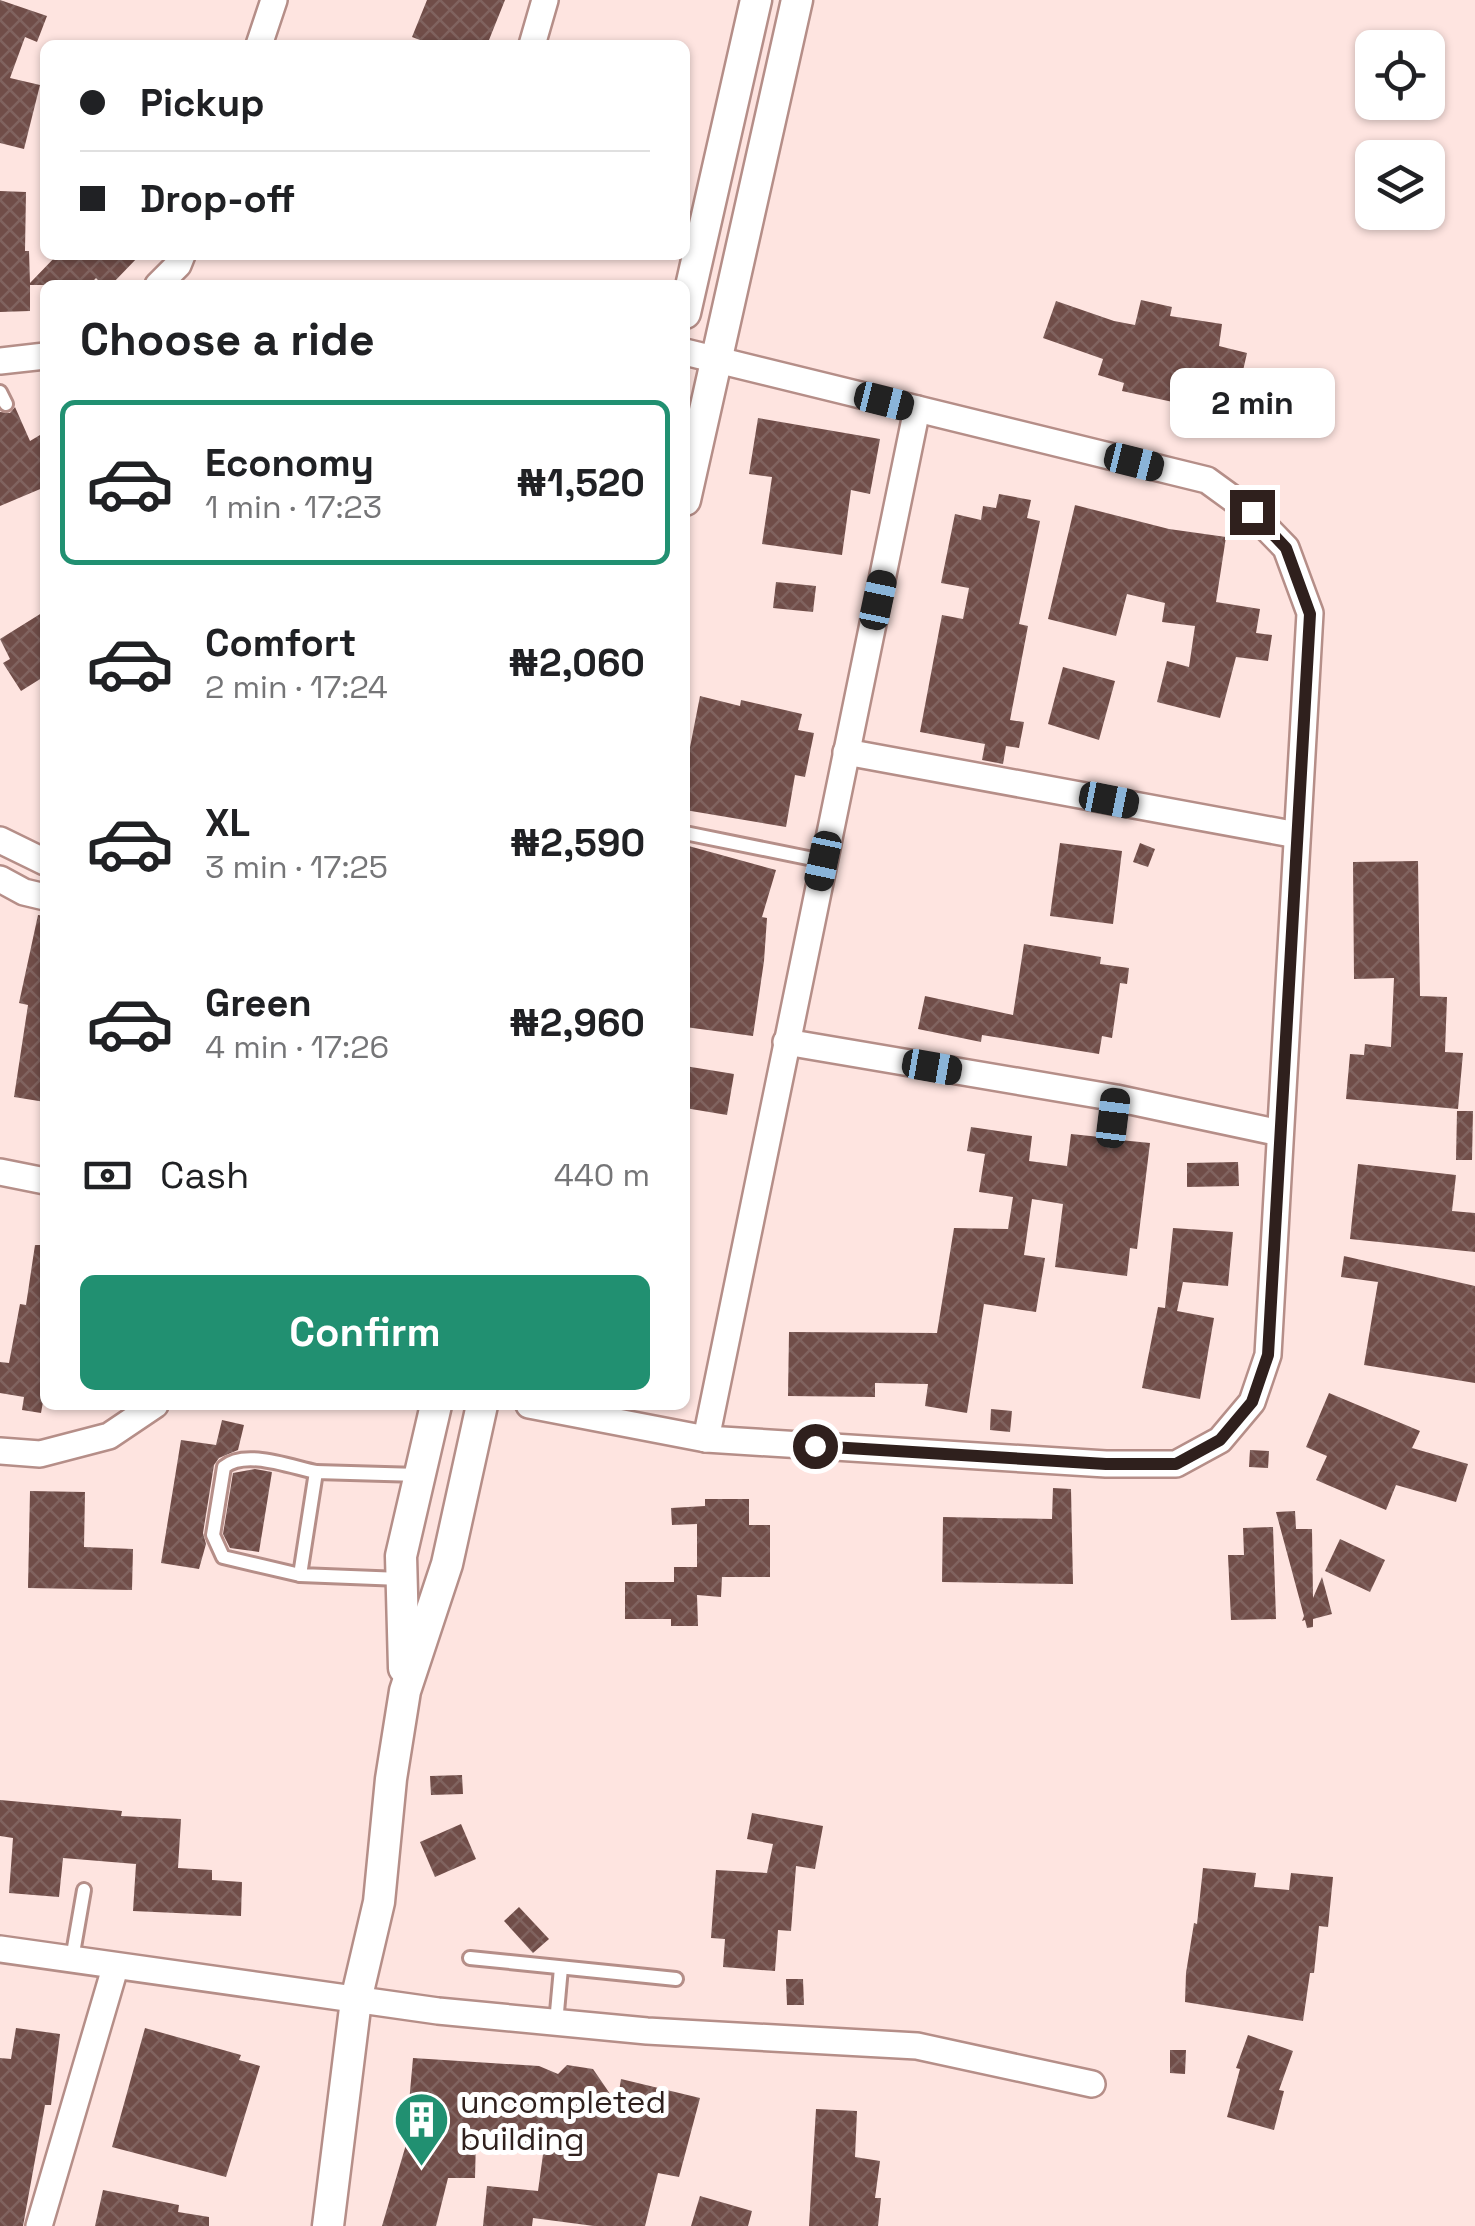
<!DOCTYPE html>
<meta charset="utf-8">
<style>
:root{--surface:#fff;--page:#f6f6f6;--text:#202124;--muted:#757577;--line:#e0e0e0;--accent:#219071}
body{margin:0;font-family:"Space Grotesk",sans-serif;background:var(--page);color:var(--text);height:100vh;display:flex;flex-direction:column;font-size:38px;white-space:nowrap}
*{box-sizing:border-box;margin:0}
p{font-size:32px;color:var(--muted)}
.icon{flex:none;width:55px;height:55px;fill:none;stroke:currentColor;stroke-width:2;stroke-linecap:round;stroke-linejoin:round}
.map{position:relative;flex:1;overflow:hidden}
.details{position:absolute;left:40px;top:280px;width:650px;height:1130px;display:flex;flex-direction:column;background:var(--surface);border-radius:15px;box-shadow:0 2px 8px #0004}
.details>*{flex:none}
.top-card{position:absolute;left:40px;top:40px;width:650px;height:220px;border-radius:15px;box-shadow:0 2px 8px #0004;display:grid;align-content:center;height:220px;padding:0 40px;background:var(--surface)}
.fabs{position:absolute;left:1355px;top:30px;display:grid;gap:20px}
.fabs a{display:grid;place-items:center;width:90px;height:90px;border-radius:15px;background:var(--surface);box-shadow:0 2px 8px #0004;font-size:50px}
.end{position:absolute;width:45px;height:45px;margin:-22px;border:12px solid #2f201d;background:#fff;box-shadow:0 0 0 5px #fff}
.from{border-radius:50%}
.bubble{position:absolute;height:70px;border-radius:15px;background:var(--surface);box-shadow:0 2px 8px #0004;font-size:32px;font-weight:700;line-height:70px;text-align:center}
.car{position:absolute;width:30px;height:60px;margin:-30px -15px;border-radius:12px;box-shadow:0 0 8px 2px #0007;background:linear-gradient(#222 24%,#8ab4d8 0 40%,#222 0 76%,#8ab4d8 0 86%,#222 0)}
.top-card b{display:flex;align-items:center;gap:35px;height:95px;font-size:38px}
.top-card b+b{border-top:2px solid var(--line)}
.top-card i{width:25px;height:25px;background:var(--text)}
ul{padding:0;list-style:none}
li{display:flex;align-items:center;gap:30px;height:165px;margin:0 20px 15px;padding:0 20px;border:5px solid transparent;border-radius:15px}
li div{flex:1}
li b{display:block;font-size:38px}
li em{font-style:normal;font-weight:700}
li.active{border-color:var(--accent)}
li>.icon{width:90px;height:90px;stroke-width:1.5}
h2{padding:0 40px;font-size:45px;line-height:120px}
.pay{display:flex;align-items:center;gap:25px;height:110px;padding:0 40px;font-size:38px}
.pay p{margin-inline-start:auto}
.button{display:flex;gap:20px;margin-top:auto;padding:20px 40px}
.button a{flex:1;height:115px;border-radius:15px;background:var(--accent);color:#fff;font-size:40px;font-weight:700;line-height:115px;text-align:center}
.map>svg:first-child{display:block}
.building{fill:url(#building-cross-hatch)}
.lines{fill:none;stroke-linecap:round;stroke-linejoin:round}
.service-casing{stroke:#b58e88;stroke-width:18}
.minor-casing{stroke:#b58e88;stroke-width:30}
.tertiary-casing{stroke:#b58e88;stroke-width:35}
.service{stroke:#fff;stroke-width:12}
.minor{stroke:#fff;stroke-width:25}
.tertiary{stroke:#fff;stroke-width:30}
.route{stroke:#2f201d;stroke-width:12}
.labels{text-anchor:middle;stroke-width:10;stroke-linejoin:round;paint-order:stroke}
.poi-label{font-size:32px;fill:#2f201d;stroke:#fff;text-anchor:start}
</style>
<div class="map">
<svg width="1475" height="2226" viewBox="0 0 1475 2226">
<defs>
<pattern id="building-cross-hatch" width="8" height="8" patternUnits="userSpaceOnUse" patternTransform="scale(2.5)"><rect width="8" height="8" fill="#704d48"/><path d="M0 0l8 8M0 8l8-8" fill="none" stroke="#80635f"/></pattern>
</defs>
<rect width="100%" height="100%" fill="#fee4e0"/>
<g class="building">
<path d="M0,0L47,16L37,42L25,37L10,78L40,85L24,149L0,143Z"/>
<path d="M427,0H505L487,45H418L420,40L412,37Z"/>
<path d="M0,191L26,192L25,251H29L30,283L57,255H140L111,285H103L96,278L89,285H30V311L0,312Z"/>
<path d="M1141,300L1172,307L1170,316L1222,324L1219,346L1247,353L1233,415L1122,391L1124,383L1098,375L1103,359L1043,338L1056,301L1114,321L1135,325Z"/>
<path d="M15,407L30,441L45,432V487L0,506V412L10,413Z"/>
<path d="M758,418L880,439L870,494L851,490L842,555L762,544L772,477L749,474Z"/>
<path d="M999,494L1031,500L1027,518L1040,521L1019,624L1028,626L1010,720L1024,722L1019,748L1006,746L1003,764L982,760L985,744L920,732L942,615L963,619L969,588L941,583L955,514L981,520L983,506L996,508Z"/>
<path d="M1075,505L1169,529L1226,537L1216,602L1260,609L1256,633L1272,635L1268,661L1236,657L1220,718L1157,702L1167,661L1189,667L1195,626L1162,622L1165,603L1127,594L1116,636L1048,619Z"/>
<path d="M776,582L816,586L813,612L773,608Z"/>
<path d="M45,611V676L21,691L3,663L10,659L0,639Z"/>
<path d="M1063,667L1115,681L1099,740L1048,724Z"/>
<path d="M700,696L740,706L741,700L802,714L798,730L814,733L805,777L795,775L786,827L685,810V773Z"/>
<path d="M1060,843L1122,851L1113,924L1050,916Z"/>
<path d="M1140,843L1155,849L1148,867L1133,862Z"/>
<path d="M685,845L776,870L762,917L767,918L764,961L753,1036L685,1027Z"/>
<path d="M1418,861L1420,996L1447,997L1445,1052L1463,1053L1458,1109L1346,1099L1350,1054L1364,1055L1365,1044L1391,1047L1394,978L1354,979L1353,862Z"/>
<path d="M38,915L45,916V1102L14,1097L28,1005L19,1003Z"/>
<path d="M1024,944L1101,957L1100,964L1129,968L1127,984L1120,983L1112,1038L1102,1036L1099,1054L982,1035L981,1042L918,1029L925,996L1013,1015Z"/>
<path d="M685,1066L734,1074L727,1115L685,1108Z"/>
<path d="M1457,1111H1473L1472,1160H1456Z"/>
<path d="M971,1127L1032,1136L1029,1161L1067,1166L1071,1134L1100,1137L1103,1145L1110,1148L1120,1140L1150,1143L1137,1249L1130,1248L1127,1276L1055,1267L1063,1204L1032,1199L1024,1255L1045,1258L1036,1312L984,1304L967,1413L925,1406L928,1384L875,1383V1397L788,1396L789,1332L937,1333L954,1228L1008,1229L1013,1197L979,1192L985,1154L967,1151Z"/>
<path d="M1238,1162L1239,1186L1187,1187V1163Z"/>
<path d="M1358,1164L1456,1175L1452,1211L1475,1213V1252L1350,1239Z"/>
<path d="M1173,1228L1233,1232L1228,1286L1183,1282L1177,1311L1214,1318L1200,1399L1142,1388L1158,1307L1165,1308Z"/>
<path d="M35,1245H45V1391L41,1413L22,1410L24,1397L0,1393V1362L9,1363L20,1304L26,1305Z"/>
<path d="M1344,1256L1475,1286V1383L1364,1365L1378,1282L1341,1277Z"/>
<path d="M1329,1393L1420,1431L1412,1448L1468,1464L1456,1502L1396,1485L1386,1510L1316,1480L1327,1456L1306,1447Z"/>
<path d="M991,1409L1012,1411L1010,1432L990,1430Z"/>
<path d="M222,1420L244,1425L238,1450L219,1458L214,1465L203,1533L206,1544L199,1569L161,1563L181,1440L216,1445Z"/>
<path d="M1250,1450L1269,1451L1268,1468L1249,1467Z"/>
<path d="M255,1469L272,1472L259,1552L230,1548L223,1534L233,1473Z"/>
<path d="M1053,1488L1071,1489L1073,1584L942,1582L943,1517L1052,1519Z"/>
<path d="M30,1491L85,1492L84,1547L133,1549L132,1590L28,1588Z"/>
<path d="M705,1499H749V1525H770V1577H722L721,1597L697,1595L698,1626H671V1619H625V1582H674V1567H697V1524L672,1525L671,1508L705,1506Z"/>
<path d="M1295,1511L1296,1529H1312L1313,1598L1322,1577L1332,1614L1313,1619V1627L1307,1628L1305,1620L1302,1621L1304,1616L1276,1512Z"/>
<path d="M1273,1527L1276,1619L1231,1620L1228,1555H1244L1243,1528Z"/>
<path d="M1340,1539L1385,1560L1370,1592L1325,1571Z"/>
<path d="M462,1775L463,1794L431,1795L430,1776Z"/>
<path d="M0,1800L122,1811L121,1816L181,1819L178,1868L212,1870V1880L242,1882L241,1916L133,1911L136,1864L63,1858L59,1897L9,1893L13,1838L0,1836Z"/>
<path d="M752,1813L823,1826L815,1869L796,1866L791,1931L778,1930L775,1971L723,1967L725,1939L711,1938L716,1870L767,1873L773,1844L747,1839Z"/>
<path d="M461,1824L476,1859L435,1877L420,1842Z"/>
<path d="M1203,1868L1256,1873L1254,1887L1289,1890L1291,1873L1333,1877L1328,1927L1319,1926L1314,1973H1310L1303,2021L1185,2002L1186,1973L1194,1923L1197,1924Z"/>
<path d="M519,1907L549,1939L533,1953L504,1921Z"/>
<path d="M786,1979H803L804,2005H787Z"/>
<path d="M16,2028L60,2034L51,2105H45L23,2226H0V2058L11,2059Z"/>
<path d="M145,2028L241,2055L239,2060L260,2066L226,2177L112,2147Z"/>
<path d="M1248,2035L1293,2051L1279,2090L1284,2091L1274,2130L1227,2117L1240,2069L1236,2068Z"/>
<path d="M1170,2050H1186L1185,2074L1170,2073Z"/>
<path d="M413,2058L539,2066L558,2074L567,2065L593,2069L617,2104L621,2079L700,2098L679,2177L658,2173L645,2226H594L533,2218L532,2226H483L487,2186L538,2191L544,2147L476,2139L475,2178H448L436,2226H382L405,2148Z"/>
<path d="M816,2109L857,2111L855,2157L880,2161L875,2198H881L878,2226H809Z"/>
<path d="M103,2190L179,2205L178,2212L209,2217V2226H95Z"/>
<path d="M700,2196L752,2211L748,2226H691Z"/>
</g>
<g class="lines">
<defs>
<g id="service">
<path d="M0,392L6,404"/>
<path d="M685,833L823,861"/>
<path d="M1110,1138L1116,1098"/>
<path d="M300,1575L223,1557L213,1535L224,1467C245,1449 291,1467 316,1472"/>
<path d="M401,1579L300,1575L316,1472L419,1475"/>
<path d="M470,1958L676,1979"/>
<path d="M72,1959L84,1890"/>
<path d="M556,2023L561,1968"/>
</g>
<g id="minor">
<path d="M259,45L274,0"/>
<path d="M532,45L545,0"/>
<path d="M158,285L178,265L182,255"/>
<path d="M0,361L45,356"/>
<path d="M846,752L1297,835"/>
<path d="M0,840L45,862"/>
<path d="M0,879L24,892L45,897"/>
<path d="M786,1042L1116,1098L1280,1133"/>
<path d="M0,1172L45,1181"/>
<path d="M529,1405L706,1439L1106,1464H1176L1220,1440L1252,1402L1268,1355L1310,613L1286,548L1251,512L1207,480L685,352"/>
<path d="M706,1439L917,409"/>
<path d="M0,1451L40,1454L109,1436L155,1405"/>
<path d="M0,1949L438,2011L647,2031L917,2046L1092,2084"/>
<path d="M39,2226L115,1968"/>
</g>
<g id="tertiary">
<path d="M685,313L756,0"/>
<path d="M685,500L797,0"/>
<path d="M404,1668L401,1556L436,1405"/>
<path d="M328,2226L356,2000L379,1902L391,1779L405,1691L447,1564L482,1405"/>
</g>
</defs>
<use href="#service" class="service-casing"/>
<use href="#minor" class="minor-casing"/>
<use href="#tertiary" class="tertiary-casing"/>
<use href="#service" class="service"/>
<use href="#minor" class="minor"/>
<use href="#tertiary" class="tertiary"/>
</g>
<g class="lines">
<path class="route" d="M815,1446L1106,1464H1176L1220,1440L1252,1402L1268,1355L1310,614L1286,548L1252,512"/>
</g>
<defs>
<symbol id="building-pin" viewBox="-11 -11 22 30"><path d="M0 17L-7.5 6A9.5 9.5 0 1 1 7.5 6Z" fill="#219071" stroke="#fff"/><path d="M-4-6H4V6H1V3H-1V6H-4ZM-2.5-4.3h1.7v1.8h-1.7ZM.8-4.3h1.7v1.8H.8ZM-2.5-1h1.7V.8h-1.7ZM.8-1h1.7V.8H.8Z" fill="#fff"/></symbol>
</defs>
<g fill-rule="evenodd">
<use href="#building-pin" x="390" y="2088" width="63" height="86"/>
</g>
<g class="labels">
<g class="poi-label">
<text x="460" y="2113">uncompleted<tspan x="460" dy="37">building</tspan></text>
</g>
</g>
</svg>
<div class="fabs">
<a><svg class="icon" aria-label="locate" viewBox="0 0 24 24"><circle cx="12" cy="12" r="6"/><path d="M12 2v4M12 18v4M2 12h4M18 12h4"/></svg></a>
<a><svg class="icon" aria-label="layers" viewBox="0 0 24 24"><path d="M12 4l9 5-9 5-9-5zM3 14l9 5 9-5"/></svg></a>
</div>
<i class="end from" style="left:815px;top:1446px"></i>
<i class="end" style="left:1252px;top:512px"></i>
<div class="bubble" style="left:1170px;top:368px;width:165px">2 min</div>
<i class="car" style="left:884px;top:401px;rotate:104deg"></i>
<i class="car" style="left:1134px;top:462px;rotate:104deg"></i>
<i class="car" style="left:878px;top:600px;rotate:12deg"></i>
<i class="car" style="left:1109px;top:800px;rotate:101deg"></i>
<i class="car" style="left:823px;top:861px;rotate:192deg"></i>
<i class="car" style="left:932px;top:1067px;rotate:100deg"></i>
<i class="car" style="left:1113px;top:1118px;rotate:7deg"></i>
<div class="top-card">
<b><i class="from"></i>Pickup</b>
<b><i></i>Drop-off</b>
</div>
<section class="details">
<h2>Choose a ride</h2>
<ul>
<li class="active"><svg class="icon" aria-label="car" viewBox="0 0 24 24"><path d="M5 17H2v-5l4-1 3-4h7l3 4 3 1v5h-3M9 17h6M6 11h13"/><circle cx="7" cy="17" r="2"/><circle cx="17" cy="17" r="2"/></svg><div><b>Economy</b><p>1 min · 17:23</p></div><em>₦1,520</em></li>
<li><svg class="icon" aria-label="car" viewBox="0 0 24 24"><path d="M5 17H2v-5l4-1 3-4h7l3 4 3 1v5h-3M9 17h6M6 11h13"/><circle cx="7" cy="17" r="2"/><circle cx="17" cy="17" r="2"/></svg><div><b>Comfort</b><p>2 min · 17:24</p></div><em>₦2,060</em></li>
<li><svg class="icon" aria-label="car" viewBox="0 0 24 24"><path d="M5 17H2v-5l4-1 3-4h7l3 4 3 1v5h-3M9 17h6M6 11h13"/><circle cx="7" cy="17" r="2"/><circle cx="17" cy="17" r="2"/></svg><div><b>XL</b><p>3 min · 17:25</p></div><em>₦2,590</em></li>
<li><svg class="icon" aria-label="car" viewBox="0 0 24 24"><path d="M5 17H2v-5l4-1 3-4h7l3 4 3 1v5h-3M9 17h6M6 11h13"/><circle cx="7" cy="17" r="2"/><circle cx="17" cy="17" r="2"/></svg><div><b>Green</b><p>4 min · 17:26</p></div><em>₦2,960</em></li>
</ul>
<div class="pay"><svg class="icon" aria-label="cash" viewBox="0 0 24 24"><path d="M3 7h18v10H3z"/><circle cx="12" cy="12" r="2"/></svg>Cash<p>440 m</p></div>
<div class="button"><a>Confirm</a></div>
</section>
</div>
